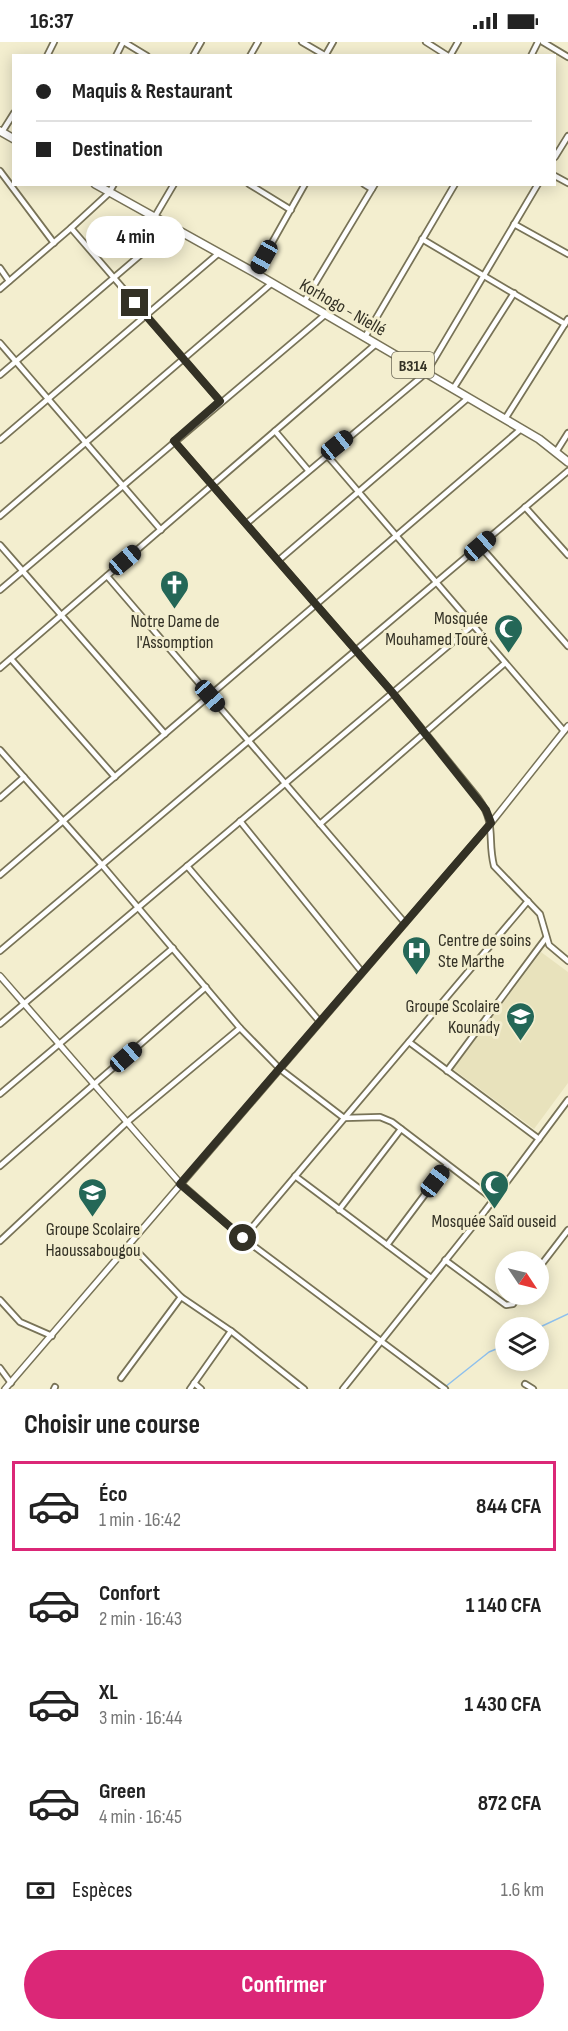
<!DOCTYPE html>
<html lang="fr">
<meta charset="utf-8">
<style>
:root{--surface:#fff;--page:#f6f6f6;--text:#222;--muted:#767676;--line:#e0e0e0;--accent:#db2777}
body{margin:0;font-family:"Sofia Sans Condensed",sans-serif;background:var(--page);color:var(--text);height:100vh;display:flex;flex-direction:column;font-size:22px;white-space:nowrap}
*{box-sizing:border-box;margin:0}
p{font-size:20px;color:var(--muted)}
.icon{flex:none;width:33px;height:33px;fill:none;stroke:currentColor;stroke-width:2;stroke-linecap:round;stroke-linejoin:round}
.map{position:relative;height:1347px;overflow:hidden}
.sheet{display:flex;flex-direction:column;background:var(--surface);flex:1}
.sheet>*{flex:none}
.top-card{position:absolute;left:12px;top:12px;width:544px;height:132px;border-radius:0px;box-shadow:0 3px 15px #0003;display:grid;align-content:center;height:132px;padding:0 24px;background:var(--surface)}
.needle{width:39px;rotate:125deg}
.controls{position:absolute;left:495px;top:1209px;display:grid;gap:12px}
.controls a{display:grid;place-items:center;width:54px;height:54px;border-radius:50%;background:var(--surface);box-shadow:0 3px 15px #0003;font-size:30px}
.end{position:absolute;width:27px;height:27px;margin:-14px;border:8px solid #333125;background:#fff;box-shadow:0 0 0 3px #fff}
.from{border-radius:50%}
.bubble{position:absolute;height:42px;border-radius:21px;background:var(--surface);box-shadow:0 3px 15px #0003;font-size:20px;font-weight:700;line-height:42px;text-align:center}
.car{position:absolute;width:18px;height:36px;margin:-18px -9px;border-radius:8px;box-shadow:0 0 4px 2px #0007;background:linear-gradient(#222 24%,#8ab4d8 0 40%,#222 0 76%,#8ab4d8 0 86%,#222 0)}
.top-card b{display:flex;align-items:center;gap:21px;height:57px;font-size:22px}
.top-card b+b{border-top:2px solid var(--line)}
.top-card i{width:15px;height:15px;background:var(--text)}
ul{padding:0;list-style:none}
li{display:flex;align-items:center;gap:18px;height:90px;margin:0 12px 9px;padding:0 12px;border:3px solid transparent;border-radius:0px}
li div{flex:1}
li b{display:block;font-size:22px}
li em{font-style:normal;font-weight:700}
li.on{border-color:var(--accent)}
li>.icon{width:54px;height:54px;stroke-width:1.5}
h2{padding:0 24px;font-size:27px;line-height:72px}
.pay{display:flex;align-items:center;gap:15px;height:66px;padding:0 24px;font-size:22px}
.pay p{margin-inline-start:auto}
.action{display:flex;gap:12px;margin-top:auto;padding:12px 24px}
.action a{flex:1;height:69px;border-radius:36px;background:var(--accent);color:#fff;font-size:24px;font-weight:700;line-height:69px;text-align:center}
.status{display:flex;justify-content:space-between;align-items:center;height:42px;padding:0 30px;background:var(--surface);direction:ltr}
.status svg{height:16px;fill:currentColor}
.map>svg:first-child{display:block}
.built{fill:#e8e2bc}
.lines{fill:none;stroke-linecap:round;stroke-linejoin:round}
.stream{stroke:#8ec0ed;stroke-width:1.5}
.minor-casing{stroke:#787357;stroke-width:8}
.tertiary-casing{stroke:#787357;stroke-width:8}
.primary-casing{stroke:#787357;stroke-width:10}
.minor{stroke:#fff;stroke-width:4.5}
.tertiary{stroke:#fff;stroke-width:5}
.primary{stroke:#fff;stroke-width:7}
.route{stroke:#333125;stroke-width:8}
.labels{text-anchor:middle;stroke-width:6;stroke-linejoin:round;paint-order:stroke}
.shield{fill:#f3eecf;stroke:#6d6a58;stroke-width:1.5}
.shield-label{font-size:16px;font-weight:bold;fill:#333125}
.street-label{font-size:18px;fill:#333125;stroke:#f3eecf}
.poi-label{font-size:18px;fill:#333125;stroke:#f3eecf}
</style>
<div class="status"><b>16:37</b><svg viewBox="0 0 49 12"><path d="M0 12V9h3v3zM5 12V6h3v6zM10 12V3h3v9zM15 12V0h3v12zM26 1h20v11H26zM47 4h2v5h-2z"/></svg></div>
<div class="map">
<svg width="568" height="1347" viewBox="0 0 568 1347">
<rect width="100%" height="100%" fill="#f3eecf"/>
<path class="built" d="M541,910L568,930V1041L534,1087L453,1027Z"/>
<g class="lines">
<g class="stream">
<path d="M538,1286L568,1272"/>
<path d="M445,1345L489,1310L506,1303"/>
</g>
<defs>
<g id="minor">
<path d="M124,0L147,14"/>
<path d="M302,0L326,14"/>
<path d="M426,0L448,14"/>
<path d="M543,0L568,15"/>
<path d="M47,14L54,0"/>
<path d="M116,14L123,0"/>
<path d="M193,14L201,0"/>
<path d="M250,14L258,0"/>
<path d="M325,14L333,0"/>
<path d="M450,14L458,0"/>
<path d="M531,14L538,0"/>
<path d="M2,90L14,71"/>
<path d="M555,115L568,94"/>
<path d="M0,129L54,201"/>
<path d="M555,134L568,141"/>
<path d="M249,142L291,168"/>
<path d="M364,142L372,147"/>
<path d="M154,176L174,142"/>
<path d="M514,182L568,212"/>
<path d="M71,186L220,359"/>
<path d="M422,197L565,282"/>
<path d="M0,226L9,239"/>
<path d="M255,231L305,142"/>
<path d="M0,247L71,186L109,151L114,142"/>
<path d="M304,260L375,142"/>
<path d="M365,295L455,142"/>
<path d="M0,301L161,488"/>
<path d="M0,333L172,186"/>
<path d="M453,347L514,251"/>
<path d="M505,377L568,277"/>
<path d="M275,389L308,428"/>
<path d="M0,398L219,211"/>
<path d="M174,399L392,650L478,756C497,782 487,797 494,824L540,872L549,903L568,919"/>
<path d="M556,410L568,391"/>
<path d="M326,412L564,689"/>
<path d="M525,465L568,513"/>
<path d="M0,474L272,241"/>
<path d="M247,481L426,331L538,142"/>
<path d="M0,503L165,692"/>
<path d="M480,504L568,604"/>
<path d="M279,518L468,356"/>
<path d="M107,534L405,881"/>
<path d="M0,548L326,272"/>
<path d="M11,617L115,735"/>
<path d="M0,626L376,302"/>
<path d="M0,708L102,823L240,986L280,1027L344,1076L380,1075L392,1080L493,1157"/>
<path d="M0,756L24,735"/>
<path d="M240,779L362,930"/>
<path d="M320,782L505,621"/>
<path d="M187,824L320,980"/>
<path d="M0,833L521,387"/>
<path d="M0,909L568,429"/>
<path d="M0,982L473,583"/>
<path d="M409,1000L539,1097"/>
<path d="M447,1029L546,896"/>
<path d="M0,1052L173,906"/>
<path d="M0,1124L206,945"/>
<path d="M295,1134L431,1236"/>
<path d="M180,1141L243,1196L445,1347"/>
<path d="M339,1168L401,1087"/>
<path d="M243,1196L528,859"/>
<path d="M0,1199L126,1081L240,986"/>
<path d="M130,1202L181,1255L231,1289L304,1347"/>
<path d="M387,1203L447,1123"/>
<path d="M445,1218L506,1263L513,1262L520,1252"/>
<path d="M538,1227L568,1188"/>
<path d="M0,1258L20,1280L52,1294"/>
<path d="M0,1326L11,1341"/>
<path d="M121,1336L181,1255"/>
<path d="M194,1341L201,1347"/>
<path d="M525,1342L533,1347"/>
<path d="M54,1347L55,1345"/>
<path d="M190,1347L231,1289"/>
<path d="M343,1347L485,1169L568,1058"/>
</g>
<g id="tertiary">
<path d="M0,934L180,1141"/>
<path d="M5,1347L491,781L568,684"/>
</g>
<g id="primary">
<path d="M0,89L14,97"/>
<path d="M95,142L255,231L539,397L568,420"/>
</g>
</defs>
<use href="#minor" class="minor-casing"/>
<use href="#tertiary" class="tertiary-casing"/>
<use href="#primary" class="primary-casing"/>
<use href="#minor" class="minor"/>
<use href="#tertiary" class="tertiary"/>
<use href="#primary" class="primary"/>
</g>
<g class="lines">
<path class="route" d="M135,261L220,359L174,399L392,650L486,768L491,781L180,1142L243,1196"/>
</g>
<defs>
<symbol id="church-pin" viewBox="-11 -11 22 30"><path d="M0 17L-7.5 6A9.5 9.5 0 1 1 7.5 6Z" fill="#246757" stroke="#f3eecf"/><path d="M-1.2-6h2.4v3.5h3.3v2.4h-3.3V6h-2.4V-.1h-3.3v-2.4h3.3Z" fill="#fff"/></symbol>
<symbol id="mosque-pin" viewBox="-11 -11 22 30"><path d="M0 17L-7.5 6A9.5 9.5 0 1 1 7.5 6Z" fill="#246757" stroke="#f3eecf"/><path d="M3.5-4.9A6 6 0 1 0 3.5 4.9A5 5 0 1 1 3.5-4.9Z" fill="#fff"/></symbol>
<symbol id="hospital-pin" viewBox="-11 -11 22 30"><path d="M0 17L-7.5 6A9.5 9.5 0 1 1 7.5 6Z" fill="#246757" stroke="#f3eecf"/><path d="M-5-5h3v3.5h4V-5h3V5h-3V1.5h-4V5h-3Z" fill="#fff"/></symbol>
<symbol id="school-pin" viewBox="-11 -11 22 30"><path d="M0 17L-7.5 6A9.5 9.5 0 1 1 7.5 6Z" fill="#246757" stroke="#f3eecf"/><path d="M0-5L7-2L0 1L-7-2ZM-4 1L0 2.5L4 1V4Q0 6-4 4Z" fill="#fff"/></symbol>
</defs>
<g fill-rule="evenodd">
<use href="#church-pin" x="158" y="526" width="33" height="45"/>
<use href="#mosque-pin" x="492" y="570" width="33" height="45"/>
<use href="#hospital-pin" x="400" y="892" width="33" height="45"/>
<use href="#school-pin" x="504" y="958" width="33" height="45"/>
<use href="#mosque-pin" x="478" y="1126" width="33" height="45"/>
<use href="#school-pin" x="76" y="1134" width="33" height="45"/>
</g>
<g class="labels">
<rect class="shield" x="392" y="310" width="42" height="26" rx="4.5"/>
<g class="shield-label">
<text x="413" y="329">B314</text>
</g>
<g class="street-label">
<text transform="translate(343 265) rotate(30)" y="6">Korhogo - Niellé</text>
</g>
<g class="poi-label">
<text x="488" y="582" text-anchor="end">Mosquée<tspan x="488" dy="21">Mouhamed Touré</tspan></text>
<text x="175" y="585">Notre Dame de<tspan x="175" dy="21">l'Assomption</tspan></text>
<text x="438" y="904" text-anchor="start">Centre de soins<tspan x="438" dy="21">Ste Marthe</tspan></text>
<text x="500" y="970" text-anchor="end">Groupe Scolaire<tspan x="500" dy="21">Kounady</tspan></text>
<text x="494" y="1185">Mosquée Saïd ouseid</text>
<text x="93" y="1193">Groupe Scolaire<tspan x="93" dy="21">Haoussabougou</tspan></text>
</g>
</g>
</svg>
<div class="controls">
<a><svg class="needle" viewBox="-14 -14 28 28"><path d="M0-13l5 13h-10z" fill="#e53935"/><path d="M0 13l5-13h-10z" fill="#767676"/></svg></a>
<a><svg class="icon" aria-label="layers" viewBox="0 0 24 24"><path d="M12 4l9 5-9 5-9-5zM3 14l9 5 9-5"/></svg></a>
</div>
<i class="end from" style="left:243px;top:1196px"></i>
<i class="end" style="left:135px;top:261px"></i>
<div class="bubble" style="left:86px;top:174px;width:99px">4 min</div>
<i class="car" style="left:264px;top:215px;rotate:209deg"></i>
<i class="car" style="left:337px;top:403px;rotate:51deg"></i>
<i class="car" style="left:480px;top:504px;rotate:49deg"></i>
<i class="car" style="left:125px;top:518px;rotate:50deg"></i>
<i class="car" style="left:210px;top:654px;rotate:139deg"></i>
<i class="car" style="left:126px;top:1015px;rotate:49deg"></i>
<i class="car" style="left:435px;top:1139px;rotate:37deg"></i>
<div class="top-card">
<b><i class="from"></i>Maquis &amp; Restaurant</b>
<b><i></i>Destination</b>
</div>
</div>
<section class="sheet">
<h2>Choisir une course</h2>
<ul>
<li class="on"><svg class="icon" aria-label="car" viewBox="0 0 24 24"><path d="M5 17H2v-5l4-1 3-4h7l3 4 3 1v5h-3M9 17h6M6 11h13"/><circle cx="7" cy="17" r="2"/><circle cx="17" cy="17" r="2"/></svg><div><b>Éco</b><p>1 min · 16:42</p></div><em>844 CFA</em></li>
<li><svg class="icon" aria-label="car" viewBox="0 0 24 24"><path d="M5 17H2v-5l4-1 3-4h7l3 4 3 1v5h-3M9 17h6M6 11h13"/><circle cx="7" cy="17" r="2"/><circle cx="17" cy="17" r="2"/></svg><div><b>Confort</b><p>2 min · 16:43</p></div><em>1 140 CFA</em></li>
<li><svg class="icon" aria-label="car" viewBox="0 0 24 24"><path d="M5 17H2v-5l4-1 3-4h7l3 4 3 1v5h-3M9 17h6M6 11h13"/><circle cx="7" cy="17" r="2"/><circle cx="17" cy="17" r="2"/></svg><div><b>XL</b><p>3 min · 16:44</p></div><em>1 430 CFA</em></li>
<li><svg class="icon" aria-label="car" viewBox="0 0 24 24"><path d="M5 17H2v-5l4-1 3-4h7l3 4 3 1v5h-3M9 17h6M6 11h13"/><circle cx="7" cy="17" r="2"/><circle cx="17" cy="17" r="2"/></svg><div><b>Green</b><p>4 min · 16:45</p></div><em>872 CFA</em></li>
</ul>
<div class="pay"><svg class="icon" aria-label="cash" viewBox="0 0 24 24"><path d="M3 7h18v10H3z"/><circle cx="12" cy="12" r="2"/></svg>Espèces<p>1.6 km</p></div>
<div class="action"><a>Confirmer</a></div>
</section>
